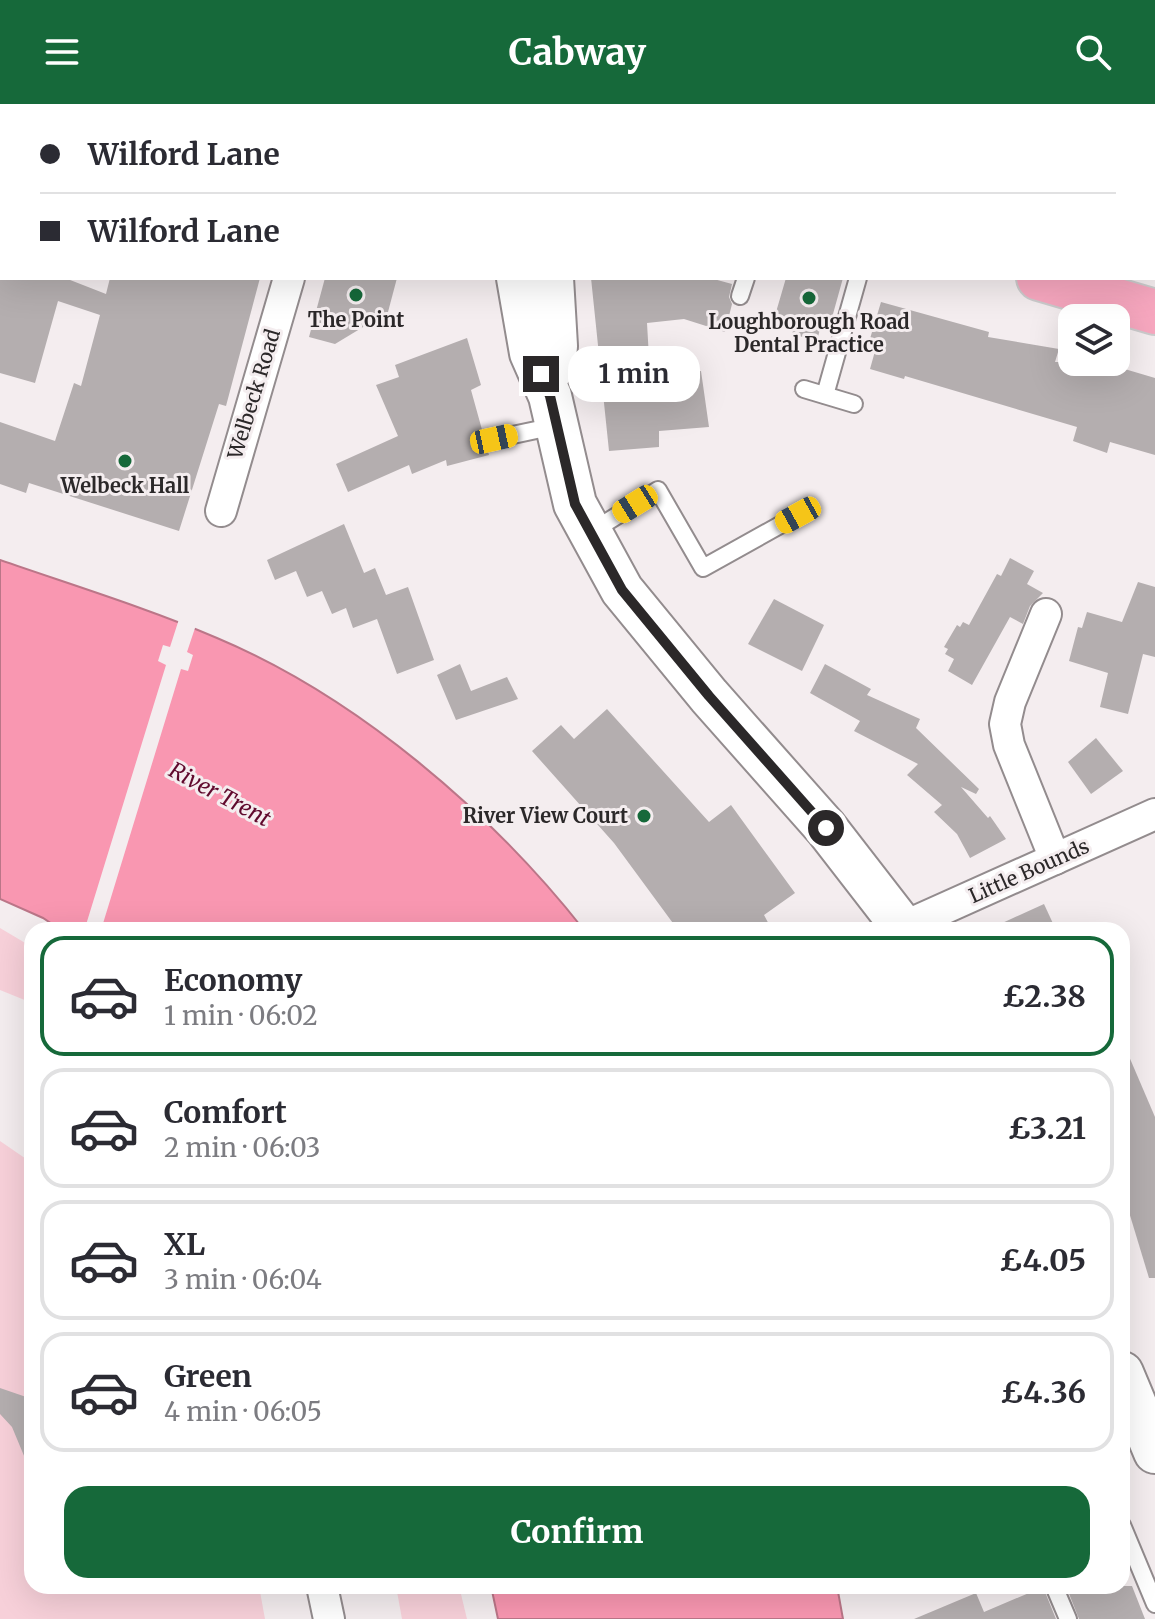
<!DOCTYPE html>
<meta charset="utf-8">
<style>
:root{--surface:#fff;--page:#f2f2f3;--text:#2b2b33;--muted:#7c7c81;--line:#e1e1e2;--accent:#16693a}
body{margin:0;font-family:Merriweather,serif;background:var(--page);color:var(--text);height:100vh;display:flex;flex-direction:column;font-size:30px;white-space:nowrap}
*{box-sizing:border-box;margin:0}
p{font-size:26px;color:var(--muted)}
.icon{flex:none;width:44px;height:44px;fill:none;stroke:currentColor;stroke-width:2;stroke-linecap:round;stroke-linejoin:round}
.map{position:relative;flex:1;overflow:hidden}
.side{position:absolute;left:24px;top:818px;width:1106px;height:672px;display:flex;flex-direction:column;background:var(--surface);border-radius:24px;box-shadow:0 8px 32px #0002}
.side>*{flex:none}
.banner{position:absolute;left:0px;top:0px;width:1156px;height:176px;box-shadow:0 8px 32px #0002;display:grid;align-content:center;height:176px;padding:0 40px;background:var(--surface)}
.controls{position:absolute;left:1058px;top:200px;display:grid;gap:16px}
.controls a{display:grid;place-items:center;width:72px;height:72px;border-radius:16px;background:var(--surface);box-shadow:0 8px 32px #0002;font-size:40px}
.end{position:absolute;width:36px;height:36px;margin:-18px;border:10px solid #2b2829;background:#fff;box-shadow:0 0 0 4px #fff}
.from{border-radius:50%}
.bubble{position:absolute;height:56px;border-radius:24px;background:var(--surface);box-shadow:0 8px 32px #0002;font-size:26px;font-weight:700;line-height:56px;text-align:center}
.car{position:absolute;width:24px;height:48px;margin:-24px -12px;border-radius:10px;box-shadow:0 0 6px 2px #0007;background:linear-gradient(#f5c518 24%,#345 0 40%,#f5c518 0 76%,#345 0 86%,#f5c518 0)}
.banner b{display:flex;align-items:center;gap:28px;height:76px;font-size:30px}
.banner b+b{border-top:2px solid var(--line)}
.banner i{width:20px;height:20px;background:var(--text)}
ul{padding:14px 0 0;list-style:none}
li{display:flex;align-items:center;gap:24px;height:120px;margin:0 16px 12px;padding:0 24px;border:4px solid var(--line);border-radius:24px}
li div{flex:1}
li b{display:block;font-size:30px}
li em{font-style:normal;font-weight:700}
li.on{border-color:var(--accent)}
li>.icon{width:72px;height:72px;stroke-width:1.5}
.action{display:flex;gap:16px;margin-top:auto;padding:16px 40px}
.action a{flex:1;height:92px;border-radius:24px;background:var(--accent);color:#fff;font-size:32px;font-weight:700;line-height:92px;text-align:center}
header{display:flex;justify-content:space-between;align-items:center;height:104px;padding:0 40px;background:var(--accent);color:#fff;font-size:36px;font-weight:700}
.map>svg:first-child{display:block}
.green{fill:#f7d0d9}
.water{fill:#f997b1;stroke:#bb7688;stroke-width:2}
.pier{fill:#f4edef}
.building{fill:#b4aeaf}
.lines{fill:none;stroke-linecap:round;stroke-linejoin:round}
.lane-casing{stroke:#938c8e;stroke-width:20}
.street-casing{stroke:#938c8e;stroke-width:34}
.secondary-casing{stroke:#938c8e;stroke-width:46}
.primary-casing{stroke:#cccbcc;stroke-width:48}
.lane{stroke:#fff;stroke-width:16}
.street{stroke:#fff;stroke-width:30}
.secondary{stroke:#fff;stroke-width:42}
.primary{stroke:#f7a7bf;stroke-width:44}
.route{stroke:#2b2829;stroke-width:10}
.poi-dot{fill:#16693a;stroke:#f4edef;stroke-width:3}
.labels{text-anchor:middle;stroke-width:6;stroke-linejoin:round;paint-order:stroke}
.poi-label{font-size:20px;font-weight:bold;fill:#2b2829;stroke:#f4edef}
.street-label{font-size:20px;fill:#2b2829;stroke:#f4edef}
.water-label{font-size:22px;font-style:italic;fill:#60092d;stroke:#f4edef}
</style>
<header><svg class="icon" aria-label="menu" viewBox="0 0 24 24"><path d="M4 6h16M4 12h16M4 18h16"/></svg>Cabway<svg class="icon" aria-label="search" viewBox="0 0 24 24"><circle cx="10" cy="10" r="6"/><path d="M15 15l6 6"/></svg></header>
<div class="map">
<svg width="1155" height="1515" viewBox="0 0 1155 1515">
<rect width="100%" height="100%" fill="#f4edef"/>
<g class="green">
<path d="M0,824L32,843V899L0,886Z"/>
<path d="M0,1037L32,1059V1482H259L265,1515H0Z"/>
<path d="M396,1482H459L467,1515H402Z"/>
</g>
<g class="water">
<path d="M0,456C72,481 147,504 217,534C357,593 491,708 584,826H87L77,823L76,826H61L43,814L0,795Z"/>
<path d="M491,1482H837L843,1515H498Z"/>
</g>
<path class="pier" d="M179,515L196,521L187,548L193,551L188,567L181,565L101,826H76L77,823L85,824L166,561L158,557L163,541L170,543Z"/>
<g class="building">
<path d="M0,174H65L106,190L110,174H260L226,302L219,300L179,427L29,379L26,389L0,380V318L55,337L74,279L81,282L100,211L58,197L35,279L0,269Z"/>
<path d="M325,174H397L388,208L335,240L309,233Z"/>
<path d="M591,174H710L732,180L729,193L732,200L725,228L684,215L647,219L650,271L701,267L709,323L659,327V343L609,347Z"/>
<path d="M786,174H843L828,228L820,225L817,237L792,230L794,220L774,215Z"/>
<path d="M881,198L989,228L988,233L1059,245L1055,258H1101L1155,274V351L1110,338L1107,349L1073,337L1077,323L905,272L904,275L870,265L877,240L869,238Z"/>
<path d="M467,234L481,281L471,286L489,351L447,362L446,356L412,370L409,361L348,388L336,360L398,332L376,281L399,273L395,261Z"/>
<path d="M344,420L364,469L375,464L386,491L408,483L434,556L397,570L377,515L353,524L346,504L332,510L322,487L307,493L296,467L275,476L267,456Z"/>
<path d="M1010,454L1034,467L1027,480L1043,489L1030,502L1023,520L1010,513L972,581L948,567L954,555L945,550L948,545L944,543L957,521L960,523L963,518L969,521L997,470L1001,472Z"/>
<path d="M1138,478L1155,483V553L1143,550L1128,610L1100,603L1108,569L1069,557L1078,523L1082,524L1087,508L1122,518Z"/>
<path d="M774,495L824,521L802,567L748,540Z"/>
<path d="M460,560L471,587L507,573L518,595L456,616L437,571Z"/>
<path d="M825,560L871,585L867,591L920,615L916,624L979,685L976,690L961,683L988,714L990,712L1006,735L970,754L957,730L934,708L942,701L907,671L918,660L854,627L860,617L810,589Z"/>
<path d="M607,605L709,718L731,701L795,789L764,811L772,826H678L614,739L532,647L561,621L574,635Z"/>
<path d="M1096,634L1123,667L1091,690L1068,658Z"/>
<path d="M1044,800L1056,826H987Z"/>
<path d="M1122,936L1155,1013V1174H1149L1122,1085Z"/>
<path d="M0,1284L32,1295V1371L12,1323L0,1310Z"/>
<path d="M1066,1482H1132L1145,1515H1079Z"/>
<path d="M1043,1483L1056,1515H914L976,1489L984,1508Z"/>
</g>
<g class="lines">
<defs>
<g id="lane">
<path d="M0,47L2,48"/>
<path d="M740,192L746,174"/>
<path d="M804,285L854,300"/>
<path d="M825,291L858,174"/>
<path d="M494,335L555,322"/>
<path d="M591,428L658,386L703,464L798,411"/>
<path d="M1122,1421L1155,1500"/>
<path d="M1054,1482L1068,1515"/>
</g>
<g id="street">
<path d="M221,407L289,174"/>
<path d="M1046,510L1010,598L1005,620L1009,641L1055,755"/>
<path d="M903,823L1155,710"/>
<path d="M322,1482L329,1515"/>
</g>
<g id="secondary">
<path d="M518,174L531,249L550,292L575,400L622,486L709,592L826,724L905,826"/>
<path d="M552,174L556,242L554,263"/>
<path d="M1122,1269L1155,1348"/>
</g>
<g id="primary">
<path d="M361,0L368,2"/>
<path d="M535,0L541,2"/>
<path d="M626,2L634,0"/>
<path d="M745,2L746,0"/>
<path d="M1039,174L1155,208"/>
</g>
</defs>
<use href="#lane" class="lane-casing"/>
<use href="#street" class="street-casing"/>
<use href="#secondary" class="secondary-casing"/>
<use href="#primary" class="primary-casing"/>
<use href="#lane" class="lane"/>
<use href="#street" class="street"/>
<use href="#secondary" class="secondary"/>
<use href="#primary" class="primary"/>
</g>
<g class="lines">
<path class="route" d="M541,270L550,292L575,400L622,486L709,592L826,724"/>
</g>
<g class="poi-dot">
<circle cx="356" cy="191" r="8"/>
<circle cx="809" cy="194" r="8"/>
<circle cx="125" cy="357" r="8"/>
<circle cx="644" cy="712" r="8"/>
</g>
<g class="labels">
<g class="poi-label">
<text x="356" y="223">The Point</text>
<text x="809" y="225">Loughborough Road<tspan x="809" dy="23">Dental Practice</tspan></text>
<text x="125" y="389">Welbeck Hall</text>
<text x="628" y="719" text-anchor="end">River View Court</text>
</g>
<g class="street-label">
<text transform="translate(254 290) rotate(-73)" y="7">Welbeck Road</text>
<text transform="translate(1029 767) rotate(-24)" y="7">Little Bounds</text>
</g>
<g class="water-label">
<text transform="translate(220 690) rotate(28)" y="8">River Trent</text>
</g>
</g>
</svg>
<div class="controls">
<a><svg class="icon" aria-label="layers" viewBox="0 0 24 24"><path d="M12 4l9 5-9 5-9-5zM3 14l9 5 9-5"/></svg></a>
</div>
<i class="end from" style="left:826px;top:724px"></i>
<i class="end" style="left:541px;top:270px"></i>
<div class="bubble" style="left:568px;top:242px;width:132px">1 min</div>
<i class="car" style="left:494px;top:335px;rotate:78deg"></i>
<i class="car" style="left:635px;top:400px;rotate:238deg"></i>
<i class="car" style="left:798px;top:411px;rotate:241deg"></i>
<div class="banner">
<b><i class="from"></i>Wilford Lane</b>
<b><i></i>Wilford Lane</b>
</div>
<section class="side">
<ul>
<li class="on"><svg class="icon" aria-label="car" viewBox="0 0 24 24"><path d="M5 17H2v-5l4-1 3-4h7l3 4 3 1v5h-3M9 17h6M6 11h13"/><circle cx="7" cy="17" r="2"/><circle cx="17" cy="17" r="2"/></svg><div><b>Economy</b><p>1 min · 06:02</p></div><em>£2.38</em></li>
<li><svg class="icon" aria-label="car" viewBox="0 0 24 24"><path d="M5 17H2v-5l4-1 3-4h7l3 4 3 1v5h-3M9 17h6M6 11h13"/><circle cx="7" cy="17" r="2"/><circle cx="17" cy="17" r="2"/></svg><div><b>Comfort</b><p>2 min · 06:03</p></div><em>£3.21</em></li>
<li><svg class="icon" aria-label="car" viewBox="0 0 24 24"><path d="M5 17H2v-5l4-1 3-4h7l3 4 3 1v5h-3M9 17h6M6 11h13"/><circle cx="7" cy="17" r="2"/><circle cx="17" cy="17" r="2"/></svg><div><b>XL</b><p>3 min · 06:04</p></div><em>£4.05</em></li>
<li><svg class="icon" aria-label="car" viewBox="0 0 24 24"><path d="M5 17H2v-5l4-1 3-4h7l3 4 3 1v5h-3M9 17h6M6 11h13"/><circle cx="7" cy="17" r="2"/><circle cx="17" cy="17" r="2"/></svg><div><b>Green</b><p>4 min · 06:05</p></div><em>£4.36</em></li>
</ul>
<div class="action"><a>Confirm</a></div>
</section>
</div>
